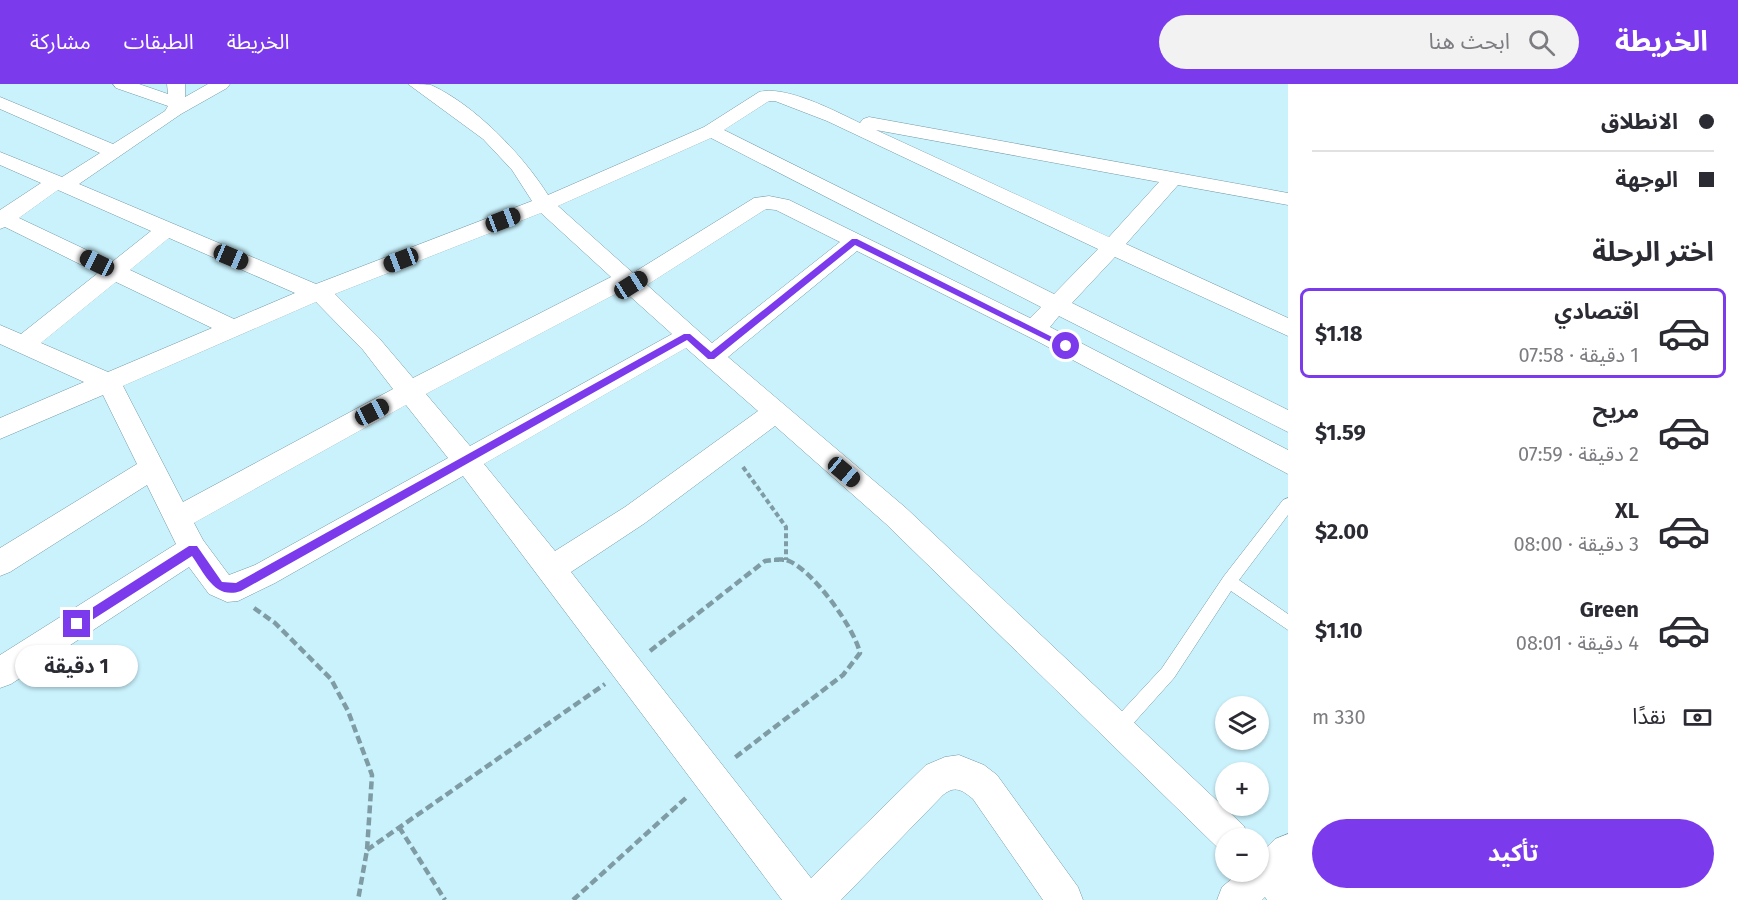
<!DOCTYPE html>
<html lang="ar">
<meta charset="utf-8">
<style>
:root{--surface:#fff;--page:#f2f2f3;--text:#2b2b33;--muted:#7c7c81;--line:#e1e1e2;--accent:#7c3aed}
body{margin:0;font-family:"Fira Sans","Noto Sans Arabic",sans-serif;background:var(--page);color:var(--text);direction:rtl;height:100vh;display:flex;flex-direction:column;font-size:22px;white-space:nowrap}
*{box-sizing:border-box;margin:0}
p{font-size:20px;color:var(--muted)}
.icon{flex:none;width:33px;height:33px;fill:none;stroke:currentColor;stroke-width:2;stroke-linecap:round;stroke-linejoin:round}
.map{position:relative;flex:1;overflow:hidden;direction:ltr}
.panel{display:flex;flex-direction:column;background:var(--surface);width:450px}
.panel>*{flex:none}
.top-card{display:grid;align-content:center;height:132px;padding:0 24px;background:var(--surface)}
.tools{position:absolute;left:1215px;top:612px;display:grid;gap:12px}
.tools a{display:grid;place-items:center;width:54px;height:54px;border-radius:50%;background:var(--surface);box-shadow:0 2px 4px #0004;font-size:30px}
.end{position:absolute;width:27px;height:27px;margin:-14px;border:8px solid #7c3aed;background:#fff;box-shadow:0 0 0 3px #fff}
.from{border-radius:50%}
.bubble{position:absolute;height:42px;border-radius:21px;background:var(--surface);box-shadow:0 2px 4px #0004;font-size:20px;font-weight:700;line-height:42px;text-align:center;direction:rtl}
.car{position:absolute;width:18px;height:36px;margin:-18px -9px;border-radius:8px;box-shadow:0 0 4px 2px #0007;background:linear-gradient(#222 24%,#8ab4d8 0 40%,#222 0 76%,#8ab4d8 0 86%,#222 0)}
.top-card b{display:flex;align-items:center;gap:21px;height:57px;font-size:22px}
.top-card b+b{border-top:2px solid var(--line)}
.top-card i{width:15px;height:15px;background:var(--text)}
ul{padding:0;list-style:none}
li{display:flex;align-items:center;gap:18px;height:90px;margin:0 12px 9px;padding:0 12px;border:3px solid transparent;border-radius:9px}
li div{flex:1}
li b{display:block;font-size:22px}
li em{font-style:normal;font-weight:700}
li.on{border-color:var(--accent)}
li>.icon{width:54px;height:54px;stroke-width:1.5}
h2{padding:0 24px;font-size:27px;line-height:72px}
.pay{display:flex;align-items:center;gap:15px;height:66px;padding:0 24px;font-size:22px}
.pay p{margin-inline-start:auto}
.primary-button{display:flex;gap:12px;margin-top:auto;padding:12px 24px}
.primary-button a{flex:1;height:69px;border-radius:36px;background:var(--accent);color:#fff;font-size:24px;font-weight:700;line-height:69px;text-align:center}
header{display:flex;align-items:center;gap:36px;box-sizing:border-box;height:84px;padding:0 30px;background:var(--accent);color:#fff}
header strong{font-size:28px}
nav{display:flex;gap:33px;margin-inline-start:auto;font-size:21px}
.search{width:420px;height:54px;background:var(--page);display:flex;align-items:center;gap:15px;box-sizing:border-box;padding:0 21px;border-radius:33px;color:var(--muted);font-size:22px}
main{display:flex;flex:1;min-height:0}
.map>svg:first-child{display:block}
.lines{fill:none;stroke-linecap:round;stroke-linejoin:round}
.lane-casing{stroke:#7298a2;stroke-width:1}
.street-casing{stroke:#7298a2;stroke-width:1}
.path-far1{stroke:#7f9ca4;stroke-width:4;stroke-dasharray:5 3;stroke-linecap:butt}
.path{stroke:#7f9ca4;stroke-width:4.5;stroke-dasharray:8 4;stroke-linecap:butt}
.lane{fill:#fff;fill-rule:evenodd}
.street{fill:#fff;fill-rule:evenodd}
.route{fill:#7c3aed}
</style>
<header>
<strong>الخريطة</strong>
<div class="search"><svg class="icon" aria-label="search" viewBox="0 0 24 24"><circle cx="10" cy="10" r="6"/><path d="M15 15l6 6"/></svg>ابحث هنا</div>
<nav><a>الخريطة</a><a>الطبقات</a><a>مشاركة</a></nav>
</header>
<main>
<section class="panel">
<div class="top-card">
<b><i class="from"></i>الانطلاق</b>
<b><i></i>الوجهة</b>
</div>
<h2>اختر الرحلة</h2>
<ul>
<li class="on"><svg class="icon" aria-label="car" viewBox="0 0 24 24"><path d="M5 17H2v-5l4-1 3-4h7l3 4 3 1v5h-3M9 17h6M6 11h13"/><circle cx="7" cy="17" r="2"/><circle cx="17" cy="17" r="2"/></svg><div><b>اقتصادي</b><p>1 دقيقة · 07:58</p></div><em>$1.18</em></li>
<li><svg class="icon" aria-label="car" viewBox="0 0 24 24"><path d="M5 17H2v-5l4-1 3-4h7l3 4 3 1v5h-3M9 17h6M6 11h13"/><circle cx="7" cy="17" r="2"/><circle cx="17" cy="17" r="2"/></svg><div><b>مريح</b><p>2 دقيقة · 07:59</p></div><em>$1.59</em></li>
<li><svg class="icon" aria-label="car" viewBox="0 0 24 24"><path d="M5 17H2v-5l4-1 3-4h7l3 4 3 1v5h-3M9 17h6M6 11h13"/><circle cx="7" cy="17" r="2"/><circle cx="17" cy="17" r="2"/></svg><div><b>XL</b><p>3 دقيقة · 08:00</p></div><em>$2.00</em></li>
<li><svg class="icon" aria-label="car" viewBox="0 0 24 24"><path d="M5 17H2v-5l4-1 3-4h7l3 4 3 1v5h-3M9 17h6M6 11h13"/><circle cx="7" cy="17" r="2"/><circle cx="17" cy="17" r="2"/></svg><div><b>Green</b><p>4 دقيقة · 08:01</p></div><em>$1.10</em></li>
</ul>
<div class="pay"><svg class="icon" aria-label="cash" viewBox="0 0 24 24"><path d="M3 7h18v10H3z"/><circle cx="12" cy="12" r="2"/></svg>نقدًا<p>330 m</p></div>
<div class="primary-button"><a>تأكيد</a></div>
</section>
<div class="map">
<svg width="1288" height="816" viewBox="0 0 1288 816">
<rect width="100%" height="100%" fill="#caf2fd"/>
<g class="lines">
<defs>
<path id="lane" d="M1288,414V431L1239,496L1288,530V546L1231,507L1174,594L1123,651L1117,653L1111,651L1109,645L1111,639L1162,584L1224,492L1283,416Z"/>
<g id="street">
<path d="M113,0H139L168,10L167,0H185V13L208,0H230L227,4L181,30L79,100L316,200L532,117L512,86L483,55L408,0C415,0 425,0 431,1C475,21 523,71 548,111L704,43L759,8C786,1 835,27 860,39L863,35L869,33L1288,109V121L1178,101L1126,160L1288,234V252L1115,173L1072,219L1288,326V348L1059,232L1050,243L1288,366V390L1033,255L857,167L728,273L906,424L1244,742L1249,754H1226V769L1220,766L886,440L775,342L645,439L571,488L811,794L926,681L945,673L959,671L984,681L997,691L1078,803L1083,816H1043L973,715C962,706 955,701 943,711L841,816H782L463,392L275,499L238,517L227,518L209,510L189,483L11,600L0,604V571L176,460L147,401L10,488L0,492V464L137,380L103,311L0,355V334L84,298L0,260V241L21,250L98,189L5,143L0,145V126L41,99L0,81V68L62,93L100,69L0,25V13L113,60L165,27L168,22L116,4ZM769,17H775L827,37L1098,165L1054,210L724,46ZM876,46L1159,98L1109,153ZM711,54L1041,223L1030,234L789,116L769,112L754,114L633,189L558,122ZM58,106L151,147L112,178L19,134ZM766,125L776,126L840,158L712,259L647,201ZM541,129L611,193L413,294L379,254L335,210ZM169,154L295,209L234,235L130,186ZM116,198L212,244L108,288L41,259ZM623,206L672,250L470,362L426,310ZM316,218L363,266L393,305L183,418L123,302ZM686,264L758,327L625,423L555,467L484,380ZM406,321L448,374L255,481L229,491L203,456L194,439Z"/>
<path d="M1288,750V816H1267L1265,813L1262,816H1217L1222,803L1240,788H1258V763L1264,766L1275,755Z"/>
</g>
</defs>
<use href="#lane" class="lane-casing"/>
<use href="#street" class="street-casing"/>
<g class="path-far1">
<path d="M743,383L786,443V476"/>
<path d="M774,476H784"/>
</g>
<g class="path">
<path d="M254,524L275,539L331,595L348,627L372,691L367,766L358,816"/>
<path d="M650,567L765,477C773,476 781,474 789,477C813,487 854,543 860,569L843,591L733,675"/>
<path d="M399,743L445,816"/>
<path d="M367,766L605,600"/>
<path d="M573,816L688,712"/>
</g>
<use href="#lane" class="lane"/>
<use href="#street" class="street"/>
</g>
<path class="route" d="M852,155H857L1070,262L1063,264L855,161L714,275H708L687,256L241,507C215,516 205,490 192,472L81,543H73V536L189,462H197L222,498L236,499L684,250H690L711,268Z"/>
</svg>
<div class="tools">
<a><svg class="icon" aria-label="layers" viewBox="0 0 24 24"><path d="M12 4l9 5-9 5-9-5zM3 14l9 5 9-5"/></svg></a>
<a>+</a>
<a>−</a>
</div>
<i class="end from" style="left:1066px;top:262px"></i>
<i class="end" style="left:77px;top:540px"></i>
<div class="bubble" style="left:15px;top:561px;width:123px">1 دقيقة</div>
<i class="car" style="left:503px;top:136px;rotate:69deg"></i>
<i class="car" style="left:231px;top:173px;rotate:113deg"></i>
<i class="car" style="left:401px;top:176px;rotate:249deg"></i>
<i class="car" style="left:97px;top:179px;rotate:296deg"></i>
<i class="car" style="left:631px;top:201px;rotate:58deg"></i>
<i class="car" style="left:372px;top:328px;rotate:62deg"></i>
<i class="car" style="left:844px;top:388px;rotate:130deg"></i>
</div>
</main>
